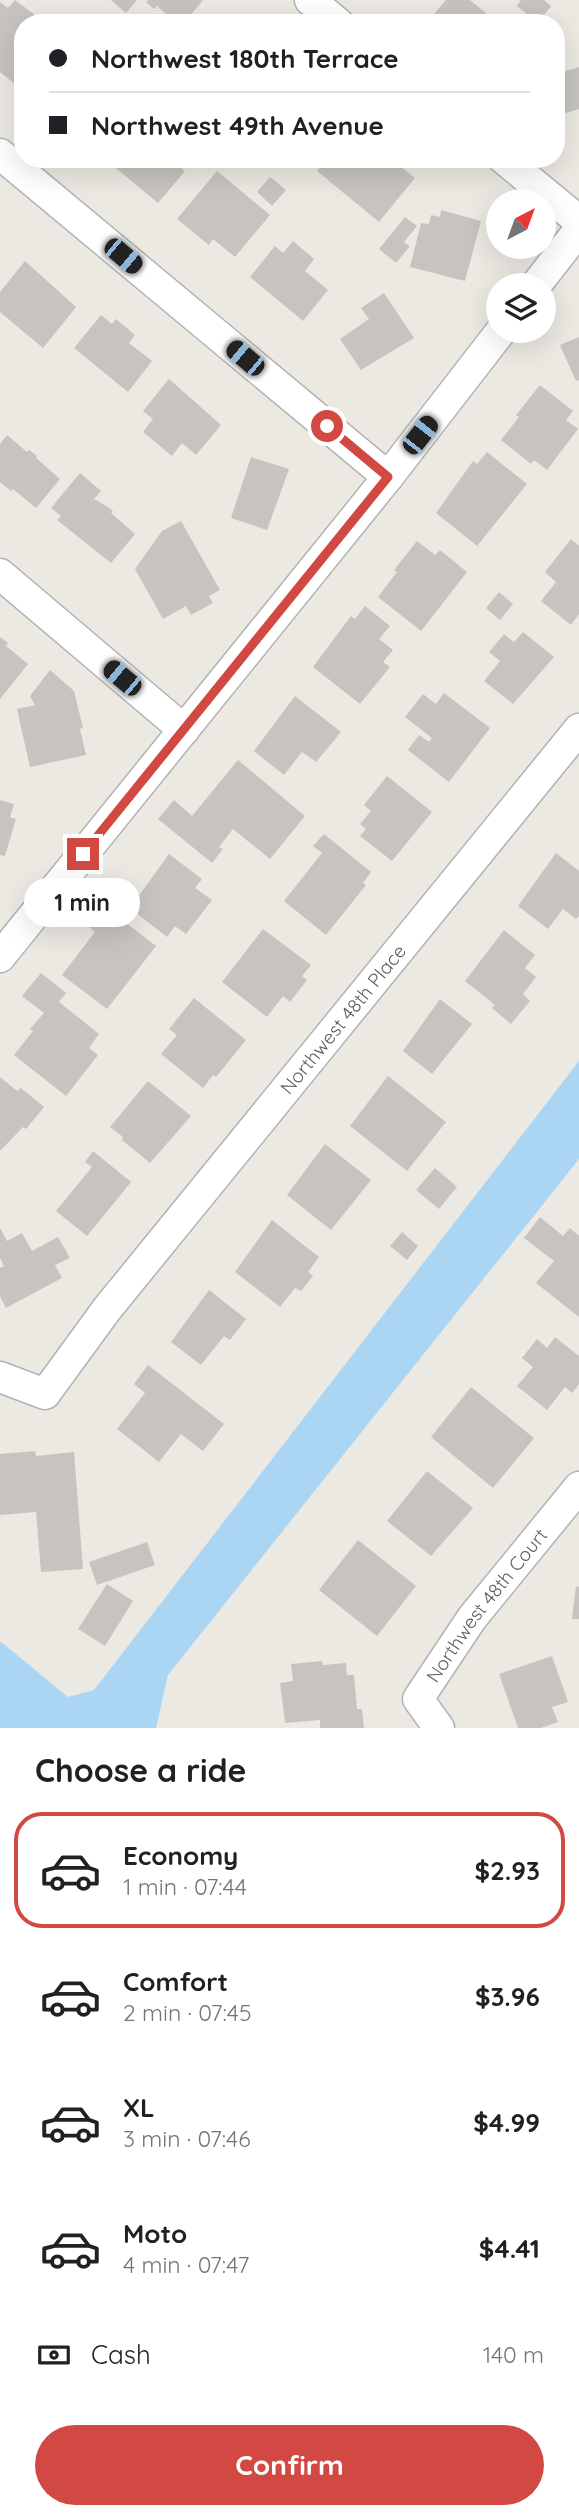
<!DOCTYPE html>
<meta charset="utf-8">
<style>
:root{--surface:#fff;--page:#f2f2f2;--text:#202124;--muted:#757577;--line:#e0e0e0;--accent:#d24943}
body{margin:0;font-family:Quicksand,sans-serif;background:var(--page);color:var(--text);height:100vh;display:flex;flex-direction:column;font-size:26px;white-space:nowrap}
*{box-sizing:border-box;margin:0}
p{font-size:23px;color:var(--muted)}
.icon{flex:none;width:38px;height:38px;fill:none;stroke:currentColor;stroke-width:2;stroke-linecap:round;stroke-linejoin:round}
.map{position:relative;height:1728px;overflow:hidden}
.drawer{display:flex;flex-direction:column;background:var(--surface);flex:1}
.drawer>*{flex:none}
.banner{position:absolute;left:14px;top:14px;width:551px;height:154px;border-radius:28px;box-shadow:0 7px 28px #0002;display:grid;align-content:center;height:154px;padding:0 35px;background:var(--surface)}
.needle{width:46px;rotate:41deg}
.controls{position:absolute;left:486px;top:189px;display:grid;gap:14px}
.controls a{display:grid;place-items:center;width:70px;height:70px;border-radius:50%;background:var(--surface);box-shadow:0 7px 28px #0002;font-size:35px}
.end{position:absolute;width:32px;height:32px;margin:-16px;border:9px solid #d24943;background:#fff;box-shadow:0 0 0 4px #fff}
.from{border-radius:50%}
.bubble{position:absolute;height:49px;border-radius:24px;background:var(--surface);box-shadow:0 7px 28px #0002;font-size:23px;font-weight:800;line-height:49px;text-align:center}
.car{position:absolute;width:21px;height:42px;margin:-21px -10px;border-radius:9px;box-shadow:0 0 5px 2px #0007;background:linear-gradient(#222 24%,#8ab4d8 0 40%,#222 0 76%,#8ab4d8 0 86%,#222 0)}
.banner b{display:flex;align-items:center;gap:24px;height:66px;font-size:26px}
.banner b+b{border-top:2px solid var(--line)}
.banner i{width:18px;height:18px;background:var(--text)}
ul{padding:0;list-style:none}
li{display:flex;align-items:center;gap:21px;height:116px;margin:0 14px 10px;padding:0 21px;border:4px solid transparent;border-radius:28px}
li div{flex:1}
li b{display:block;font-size:26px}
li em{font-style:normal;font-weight:800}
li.selected{border-color:var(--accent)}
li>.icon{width:63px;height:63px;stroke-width:1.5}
h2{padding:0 35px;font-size:32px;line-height:84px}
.pay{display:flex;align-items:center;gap:18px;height:77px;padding:0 35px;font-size:26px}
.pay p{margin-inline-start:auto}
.action{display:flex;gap:14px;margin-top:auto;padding:14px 35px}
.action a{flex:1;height:80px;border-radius:42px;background:var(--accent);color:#fff;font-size:28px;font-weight:800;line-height:80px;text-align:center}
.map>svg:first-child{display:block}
.water{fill:#abd6f3}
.building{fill:#c7c4c0}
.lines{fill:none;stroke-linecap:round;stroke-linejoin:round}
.street-casing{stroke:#b0b3b6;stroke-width:33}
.street{stroke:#fff;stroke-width:30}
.route{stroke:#d24943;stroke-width:9}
.labels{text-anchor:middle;stroke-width:5;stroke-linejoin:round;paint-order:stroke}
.street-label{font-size:19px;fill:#5b5e62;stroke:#fff}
</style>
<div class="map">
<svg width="579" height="1728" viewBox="0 0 579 1728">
<rect width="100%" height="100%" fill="#ece9e3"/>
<path class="water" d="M579,1061V1159L168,1675L156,1728H0V1641L68,1697L94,1690Z"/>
<g class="building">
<path d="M15,0L35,15L28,23H23V77L16,85L0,72V2L8,8Z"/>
<path d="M111,0H137L126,13Z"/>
<path d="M148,0H203L184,23H176L157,6L154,9L146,2Z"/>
<path d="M446,0H470L498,23H444L434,14Z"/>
<path d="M521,0H544L551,6L538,23L517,6Z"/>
<path d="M579,67V109L556,116V74Z"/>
<path d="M105,159H170L185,171L158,203Z"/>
<path d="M327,159H391L415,178L379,222L317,171Z"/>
<path d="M217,171L270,215L235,257L213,239L209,245L177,219Z"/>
<path d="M270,177L286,190L272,206L257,192Z"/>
<path d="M441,210L481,221L465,281L410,267L421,223L429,224L431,215L440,217Z"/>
<path d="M405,217L417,226L404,242L410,246L396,263L379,249Z"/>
<path d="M293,241L314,259L305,271L328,290L303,321L250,277L275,246L283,253Z"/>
<path d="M25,261L76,307L43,348L0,312V292Z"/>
<path d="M384,293L414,338L361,370L340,339L369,319L361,308Z"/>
<path d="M101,315L112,324L116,319L135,335L129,343L152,361L128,392L74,348Z"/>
<path d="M579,337V380L576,381L560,345Z"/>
<path d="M169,379L221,425L196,455L182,443L172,456L143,432L153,419L143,411Z"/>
<path d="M540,385L573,411L566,420L578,429L547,470L534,460L531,464L501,440L519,417L516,415Z"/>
<path d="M7,435L27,452L29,450L37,456L36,458L60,479L36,508L13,489L11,491L0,482V444Z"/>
<path d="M487,452L527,484L477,546L436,513L473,461L477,464Z"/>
<path d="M251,457L289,469L267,530L231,518Z"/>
<path d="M80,473L101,491L94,499L108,507L113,511L111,513L135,534L111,563L57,520L61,516L51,508Z"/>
<path d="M181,521L220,590L209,596L213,603L191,615L186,606L163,619L135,569L162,531Z"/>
<path d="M571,539L579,546V614L571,625L541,601L556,582L545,572Z"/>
<path d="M417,541L435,555L440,550L467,572L421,631L378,597L397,572L394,570Z"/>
<path d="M499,592L513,604L500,620L486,608Z"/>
<path d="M365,606L390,626L379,639L393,650L383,662L390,667L360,704L313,667L351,616L355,619Z"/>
<path d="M523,632L554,657L513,704L484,681L500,661L489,652L504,634L514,642Z"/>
<path d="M0,637L8,643L6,646L28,664L0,699Z"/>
<path d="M50,670L74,691L83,728L80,729L86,755L30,767L17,709L35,705L30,696Z"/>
<path d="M444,693L490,728L449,782L408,750L419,735L429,742L432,738L405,717L423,694L436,704Z"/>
<path d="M295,696L341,732L316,762L302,752L284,775L254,751Z"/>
<path d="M238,760L305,816L270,859L233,829L219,847L223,849L212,863L158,819L174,800L192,816Z"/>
<path d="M387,776L432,812L392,861L360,836L366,829L360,824L371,811L364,805Z"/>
<path d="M0,800L14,804L10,817L16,819L5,856L0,855Z"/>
<path d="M324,834L371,872L363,883L366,885L326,935L284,901L322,853L313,846Z"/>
<path d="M556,853L579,871V916L576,919L563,909L548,929L518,906Z"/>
<path d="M169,854L202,879L195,888L212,900L186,934L175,926L167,937L130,908Z"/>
<path d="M95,899L156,946L107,1009L62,975L95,932L79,919Z"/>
<path d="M263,929L311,965L302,976L307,980L290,1002L283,996L267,1017L222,982Z"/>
<path d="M504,930L535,955L525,968L536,977L523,994L530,1001L511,1024L492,1008L495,1005L465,981Z"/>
<path d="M41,973L66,993L59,1002L99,1034L89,1048L98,1055L66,1096L14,1055L33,1031L30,1029L44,1013L22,996Z"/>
<path d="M194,998L246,1040L216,1077L213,1075L203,1088L161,1054L177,1035L169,1029Z"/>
<path d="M440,999L472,1024L432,1074L403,1051Z"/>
<path d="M388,1076L446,1122L407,1171L350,1126Z"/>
<path d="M0,1077L17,1091L21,1088L44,1107L26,1129L23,1127L0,1151Z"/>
<path d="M148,1081L191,1116L150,1163L122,1140L123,1137L110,1127Z"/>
<path d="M325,1144L371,1180L331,1230L287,1195Z"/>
<path d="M93,1151L131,1182L87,1236L56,1211L92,1167L85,1162Z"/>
<path d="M435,1168L457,1187L439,1209L416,1190Z"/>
<path d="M540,1217L563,1236L570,1228L579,1236V1317L536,1283L554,1261L524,1238Z"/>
<path d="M272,1220L319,1257L308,1272L313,1276L301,1291L295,1288L280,1307L235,1272Z"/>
<path d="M0,1228L7,1241L22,1233L32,1251L58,1237L70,1258L55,1265L62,1278L6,1308L0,1296V1268L4,1266L0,1258Z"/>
<path d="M402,1232L418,1246L407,1260L390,1246Z"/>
<path d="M209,1290L246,1319L230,1340L224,1336L201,1365L171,1342Z"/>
<path d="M555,1337L579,1356V1384L572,1393L565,1387L547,1410L517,1386L533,1367L522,1358L537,1339L547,1348Z"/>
<path d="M148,1365L224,1424L203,1451L181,1434L159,1462L117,1429L145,1393L134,1384Z"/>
<path d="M471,1387L534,1438L493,1488L431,1437Z"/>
<path d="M35,1451L36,1456L74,1452L83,1569L41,1572L36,1512L0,1515V1454Z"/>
<path d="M427,1471L473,1508L431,1556L387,1521Z"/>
<path d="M358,1540L416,1586L377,1636L319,1590Z"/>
<path d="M147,1542L155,1565L97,1585L89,1562Z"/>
<path d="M107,1584L133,1601L105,1646L78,1629Z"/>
<path d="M576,1586L579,1587V1619H572Z"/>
<path d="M552,1656L568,1702L552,1707L558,1722L541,1728H518L499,1674Z"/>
<path d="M322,1661L323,1665L346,1663L347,1675H354L357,1709H362L364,1728H320V1720L285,1723L280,1683L293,1681L291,1664Z"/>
</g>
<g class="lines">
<defs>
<g id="street">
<path d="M310,0L338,23"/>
<path d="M0,154L388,477"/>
<path d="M504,159L579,221"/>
<path d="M536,285L579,230"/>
<path d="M0,574L184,730"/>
<path d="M0,957L388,477L501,331"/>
<path id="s1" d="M0,1377L45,1394L107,1309L579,729"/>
<path id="s2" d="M439,1728L418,1699L472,1618L579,1487"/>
</g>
</defs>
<use href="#street" class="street-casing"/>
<use href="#street" class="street"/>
</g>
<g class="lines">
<path class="route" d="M83,854L388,477L327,426"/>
</g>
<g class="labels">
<g class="street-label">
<text dy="7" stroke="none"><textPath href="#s1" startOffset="527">Northwest 48th Place</textPath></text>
<text dy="7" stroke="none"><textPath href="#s2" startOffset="152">Northwest 48th Court</textPath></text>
</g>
</g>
</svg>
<div class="controls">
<a><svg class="needle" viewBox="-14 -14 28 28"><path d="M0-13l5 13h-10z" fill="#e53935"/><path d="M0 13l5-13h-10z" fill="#757577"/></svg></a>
<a><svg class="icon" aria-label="layers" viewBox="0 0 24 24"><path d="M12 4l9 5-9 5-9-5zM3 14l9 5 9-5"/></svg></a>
</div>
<i class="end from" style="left:327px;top:426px"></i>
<i class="end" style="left:83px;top:854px"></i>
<div class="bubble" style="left:24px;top:878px;width:116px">1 min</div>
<i class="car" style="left:123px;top:256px;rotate:130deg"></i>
<i class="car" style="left:245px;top:358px;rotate:310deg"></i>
<i class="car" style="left:420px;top:435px;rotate:38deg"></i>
<i class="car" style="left:122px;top:678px;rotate:310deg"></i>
<div class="banner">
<b><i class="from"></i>Northwest 180th Terrace</b>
<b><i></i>Northwest 49th Avenue</b>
</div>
</div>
<section class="drawer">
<h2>Choose a ride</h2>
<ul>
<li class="selected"><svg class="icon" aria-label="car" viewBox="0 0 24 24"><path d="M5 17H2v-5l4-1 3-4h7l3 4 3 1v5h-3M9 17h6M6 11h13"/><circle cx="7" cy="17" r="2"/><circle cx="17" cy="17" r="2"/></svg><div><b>Economy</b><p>1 min · 07:44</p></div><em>$2.93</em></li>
<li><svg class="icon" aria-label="car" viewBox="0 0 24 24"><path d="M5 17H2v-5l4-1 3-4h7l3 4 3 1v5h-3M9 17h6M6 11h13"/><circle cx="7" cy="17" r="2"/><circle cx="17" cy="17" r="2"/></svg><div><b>Comfort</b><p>2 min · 07:45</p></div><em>$3.96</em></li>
<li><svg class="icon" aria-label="car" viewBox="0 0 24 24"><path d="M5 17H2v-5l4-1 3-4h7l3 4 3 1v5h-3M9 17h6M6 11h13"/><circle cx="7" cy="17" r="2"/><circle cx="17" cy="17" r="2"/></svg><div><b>XL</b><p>3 min · 07:46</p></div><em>$4.99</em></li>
<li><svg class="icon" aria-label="car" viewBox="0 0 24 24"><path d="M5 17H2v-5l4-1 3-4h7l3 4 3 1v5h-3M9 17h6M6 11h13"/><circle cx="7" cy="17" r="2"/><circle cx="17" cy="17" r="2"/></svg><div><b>Moto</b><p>4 min · 07:47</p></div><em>$4.41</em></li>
</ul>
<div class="pay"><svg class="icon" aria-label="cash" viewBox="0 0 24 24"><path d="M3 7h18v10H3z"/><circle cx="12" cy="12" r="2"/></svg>Cash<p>140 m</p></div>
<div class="action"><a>Confirm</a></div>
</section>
